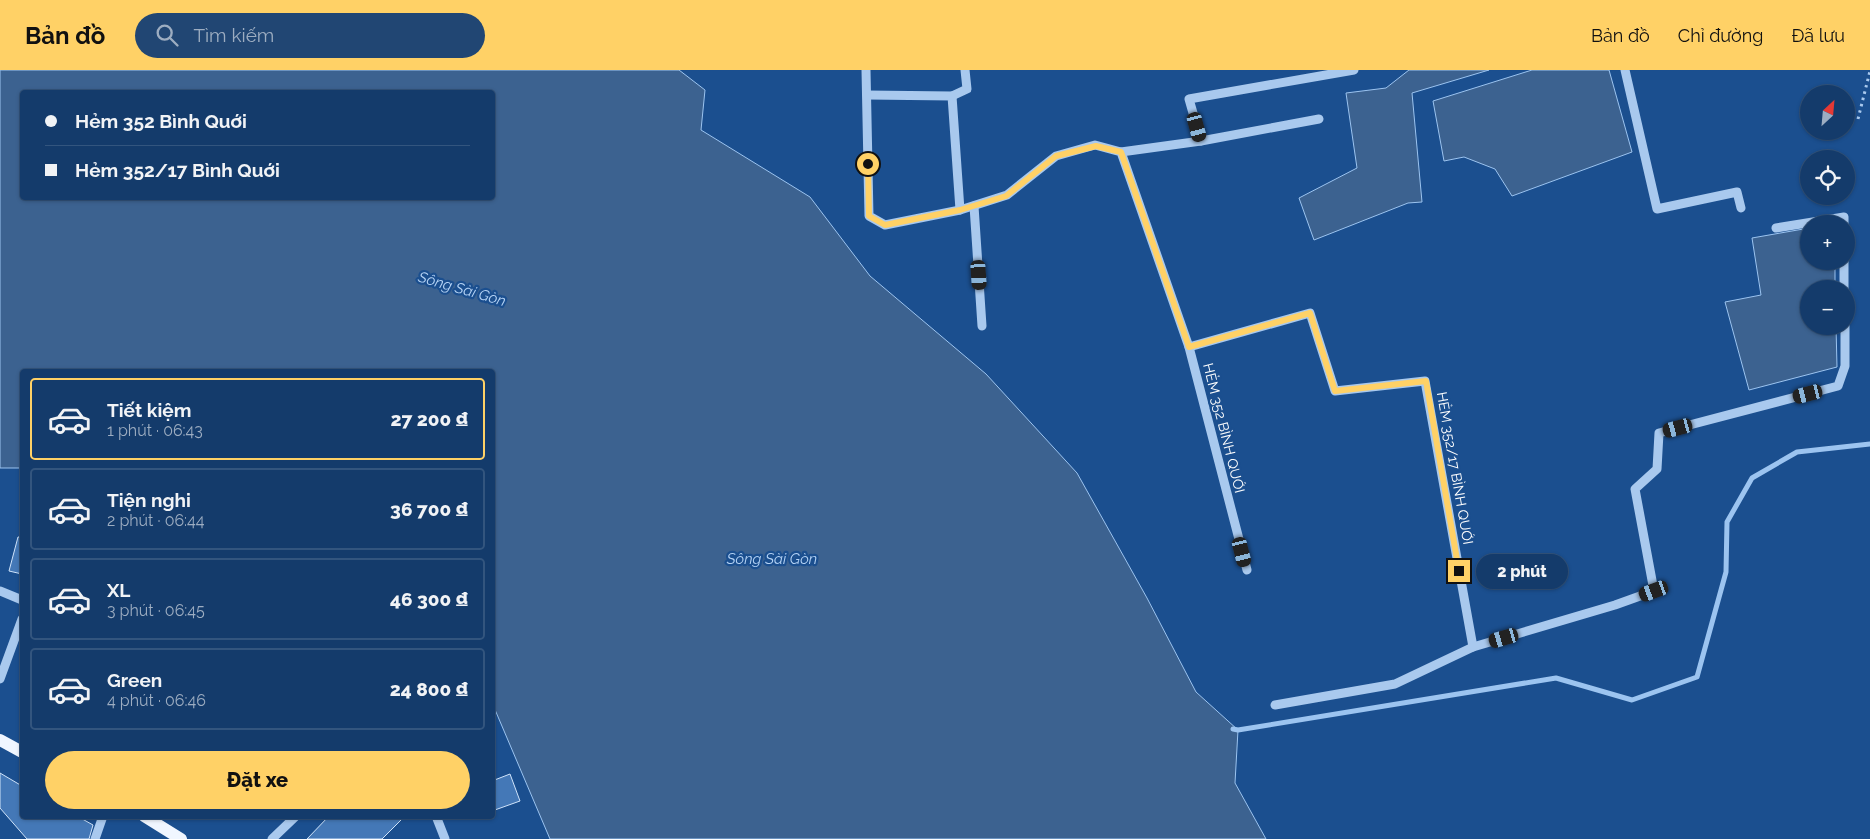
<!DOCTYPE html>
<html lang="vi">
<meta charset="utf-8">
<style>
:root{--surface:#143b6b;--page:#214673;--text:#f1f3f6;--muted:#9dadc1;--line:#33557e;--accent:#ffd166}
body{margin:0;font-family:Raleway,sans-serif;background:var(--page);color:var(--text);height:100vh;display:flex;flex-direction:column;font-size:19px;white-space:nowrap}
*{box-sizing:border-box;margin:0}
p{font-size:16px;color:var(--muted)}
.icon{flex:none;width:28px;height:28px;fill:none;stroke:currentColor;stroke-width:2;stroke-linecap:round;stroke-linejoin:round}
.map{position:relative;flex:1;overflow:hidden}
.sheet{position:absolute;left:20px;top:299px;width:475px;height:450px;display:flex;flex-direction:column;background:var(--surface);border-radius:5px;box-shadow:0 1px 4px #0004,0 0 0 1px var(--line)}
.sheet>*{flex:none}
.hud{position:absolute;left:20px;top:20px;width:475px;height:110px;border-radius:5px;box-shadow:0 1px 4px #0004,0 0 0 1px var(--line);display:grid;align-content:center;height:110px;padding:0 25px;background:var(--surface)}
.needle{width:32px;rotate:26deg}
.controls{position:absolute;left:1800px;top:15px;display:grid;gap:10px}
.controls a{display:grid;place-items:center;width:55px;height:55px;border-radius:50%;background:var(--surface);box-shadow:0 1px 4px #0004,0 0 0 1px var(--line);font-size:25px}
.end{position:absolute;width:22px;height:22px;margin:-11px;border:6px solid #ffd166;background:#111;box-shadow:0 0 0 2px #111}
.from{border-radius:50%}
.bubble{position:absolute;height:35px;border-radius:18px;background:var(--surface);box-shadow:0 1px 4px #0004,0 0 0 1px var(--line);font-size:16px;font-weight:800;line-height:35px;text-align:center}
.car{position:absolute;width:15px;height:30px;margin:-15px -8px;border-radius:6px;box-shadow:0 0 4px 1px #0007;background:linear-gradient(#222 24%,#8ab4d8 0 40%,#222 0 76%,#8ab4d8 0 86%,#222 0)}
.hud b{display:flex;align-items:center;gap:18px;height:48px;font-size:19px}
.hud b+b{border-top:1px solid var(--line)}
.hud i{width:12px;height:12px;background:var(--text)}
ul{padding:9px 0 0;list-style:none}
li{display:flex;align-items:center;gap:15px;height:82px;margin:0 10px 8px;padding:0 15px;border:2px solid var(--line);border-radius:5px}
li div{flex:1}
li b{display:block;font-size:19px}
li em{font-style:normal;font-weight:800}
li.selected{border-color:var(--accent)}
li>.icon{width:45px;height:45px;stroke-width:1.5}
.cta{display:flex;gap:10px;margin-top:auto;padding:10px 25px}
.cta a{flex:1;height:58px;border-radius:30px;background:var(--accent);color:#111;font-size:20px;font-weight:800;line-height:58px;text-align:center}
header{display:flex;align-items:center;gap:30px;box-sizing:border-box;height:70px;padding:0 25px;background:var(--accent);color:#111}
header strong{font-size:24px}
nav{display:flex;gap:28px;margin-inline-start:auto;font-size:18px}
.search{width:350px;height:45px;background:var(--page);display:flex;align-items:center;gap:12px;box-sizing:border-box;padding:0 18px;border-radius:28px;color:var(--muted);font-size:19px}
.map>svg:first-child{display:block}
.water{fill:#3c6290;stroke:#9cc4f0;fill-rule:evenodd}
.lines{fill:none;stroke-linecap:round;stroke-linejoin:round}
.stream{stroke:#9cc4f0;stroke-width:5}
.building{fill:#4478b7;stroke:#cfe3fa}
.path{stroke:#a9c9ee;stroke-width:3;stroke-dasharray:2.5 4;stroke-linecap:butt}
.minor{stroke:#a9c9ee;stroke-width:9}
.major{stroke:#f0f6ff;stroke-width:12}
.route{stroke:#ffd166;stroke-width:6}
.labels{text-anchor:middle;stroke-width:4.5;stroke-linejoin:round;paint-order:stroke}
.street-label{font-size:14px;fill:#fff;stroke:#1b4f8f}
.water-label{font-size:15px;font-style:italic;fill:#b5d3f5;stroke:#1b4f8f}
</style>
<header>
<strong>Bản đồ</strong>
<div class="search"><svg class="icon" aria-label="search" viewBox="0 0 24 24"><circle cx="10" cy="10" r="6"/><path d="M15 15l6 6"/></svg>Tìm kiếm</div>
<nav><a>Bản đồ</a><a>Chỉ đường</a><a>Đã lưu</a></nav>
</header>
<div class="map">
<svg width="1870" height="769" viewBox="0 0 1870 769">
<rect width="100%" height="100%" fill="#1b4f8f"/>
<g class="water">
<path d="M0,0H679L705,20L701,60L810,127L870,206L986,304L1077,403L1147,528L1196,622L1238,660L1235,713L1266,769H550L493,635L492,301H22V398H0ZM492,22V128H22V22Z"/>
<path d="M1409,0H1489L1412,23L1422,132L1408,133L1314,170L1299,128L1357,98L1346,23L1386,18Z"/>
<path d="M1532,0H1609L1632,82L1512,126L1495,99L1464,87L1444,91L1433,31Z"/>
<path d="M1809,158V191H1835V219H1809V256H1836L1837,297L1749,320L1725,232L1761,225L1752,168Z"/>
</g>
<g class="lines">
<path class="stream" d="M1233,659L1238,660L1556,608L1632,630L1697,607L1726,502L1727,452L1752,408L1797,382L1870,374"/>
</g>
<g class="building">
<path d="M18,467H22V504L9,501Z"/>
<path d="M0,703L22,716V746H77L93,755L89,769H27L0,738Z"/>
<path d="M510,704L520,731L492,741V711Z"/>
<path d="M329,746H405L382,769H307Z"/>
</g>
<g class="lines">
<path class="path" d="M1858,49L1870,1"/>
<g class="minor">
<path d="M866,0L869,146L885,155L960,140L1007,125L1056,86L1095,75L1121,82L1189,277L1247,500"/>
<path d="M1625,0L1657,139L1737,122L1741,138"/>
<path d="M867,25L952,26L960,140"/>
<path d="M952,26L967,19L965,0"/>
<path d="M1201,71L1189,29L1354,0"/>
<path d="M1121,82L1201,71L1319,49"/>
<path d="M974,136L982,256"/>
<path d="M1776,158L1844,147V154"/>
<path d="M1844,191V219"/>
<path d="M1189,277L1310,243L1335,321L1425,311L1473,577"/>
<path d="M0,521L22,530"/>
<path d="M0,609L22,549"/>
<path d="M1275,635L1395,614L1473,577L1615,535L1654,521L1635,419L1657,399L1659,363L1838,316L1845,296V256"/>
<path d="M436,746L445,769"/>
<path d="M95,769L103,746"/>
<path d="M272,769L296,746"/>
</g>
<g class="major">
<path d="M0,670L22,682"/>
<path d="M144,746L181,769"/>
</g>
</g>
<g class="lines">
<path class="route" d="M868,94L869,146L885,155L960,140L1006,126L1056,86L1096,76L1121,82L1189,277L1310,243L1335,321L1426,311L1459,501"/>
</g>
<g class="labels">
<g class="street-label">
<text transform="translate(1224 358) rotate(76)" y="5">HẺM 352 BÌNH QUỚI</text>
<text transform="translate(1455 398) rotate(80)" y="5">HẺM 352/17 BÌNH QUỚI</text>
</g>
<g class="water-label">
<text transform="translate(462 219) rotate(16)" y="5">Sông Sài Gòn</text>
<text x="772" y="494">Sông Sài Gòn</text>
</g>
</g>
</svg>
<div class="controls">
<a><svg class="needle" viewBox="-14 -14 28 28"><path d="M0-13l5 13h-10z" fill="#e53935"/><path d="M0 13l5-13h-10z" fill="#9dadc1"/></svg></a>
<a><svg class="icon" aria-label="locate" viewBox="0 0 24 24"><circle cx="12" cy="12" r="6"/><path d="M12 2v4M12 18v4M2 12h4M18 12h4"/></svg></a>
<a>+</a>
<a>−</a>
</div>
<i class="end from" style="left:868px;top:94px"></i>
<i class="end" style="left:1459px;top:501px"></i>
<div class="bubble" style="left:1476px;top:484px;width:92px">2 phút</div>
<i class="car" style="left:1197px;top:57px;rotate:165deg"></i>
<i class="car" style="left:979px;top:205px;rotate:176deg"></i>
<i class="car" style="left:1808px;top:324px;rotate:256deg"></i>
<i class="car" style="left:1678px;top:358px;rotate:255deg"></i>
<i class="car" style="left:1242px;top:482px;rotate:166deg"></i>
<i class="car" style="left:1654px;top:521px;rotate:250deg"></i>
<i class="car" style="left:1504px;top:568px;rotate:254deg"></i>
<div class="hud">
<b><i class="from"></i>Hẻm 352 Bình Quới</b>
<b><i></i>Hẻm 352/17 Bình Quới</b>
</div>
<section class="sheet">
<ul>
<li class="selected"><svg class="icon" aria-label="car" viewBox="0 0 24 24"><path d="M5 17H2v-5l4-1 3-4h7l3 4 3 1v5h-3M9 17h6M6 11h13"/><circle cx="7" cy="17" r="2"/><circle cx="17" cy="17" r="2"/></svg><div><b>Tiết kiệm</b><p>1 phút · 06:43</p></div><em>27 200 ₫</em></li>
<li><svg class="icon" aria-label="car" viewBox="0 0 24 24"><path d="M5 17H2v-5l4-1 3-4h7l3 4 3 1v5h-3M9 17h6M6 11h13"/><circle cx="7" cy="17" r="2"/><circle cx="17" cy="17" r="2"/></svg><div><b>Tiện nghi</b><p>2 phút · 06:44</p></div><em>36 700 ₫</em></li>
<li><svg class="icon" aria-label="car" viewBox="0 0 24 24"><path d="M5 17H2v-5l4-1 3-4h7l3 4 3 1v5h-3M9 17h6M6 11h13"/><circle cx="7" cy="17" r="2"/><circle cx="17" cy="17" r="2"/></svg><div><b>XL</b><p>3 phút · 06:45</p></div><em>46 300 ₫</em></li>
<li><svg class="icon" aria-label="car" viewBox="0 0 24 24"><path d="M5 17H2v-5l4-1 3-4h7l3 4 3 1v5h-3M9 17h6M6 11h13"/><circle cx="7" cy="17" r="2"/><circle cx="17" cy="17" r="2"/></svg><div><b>Green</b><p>4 phút · 06:46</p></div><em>24 800 ₫</em></li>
</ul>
<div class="cta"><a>Đặt xe</a></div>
</section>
</div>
